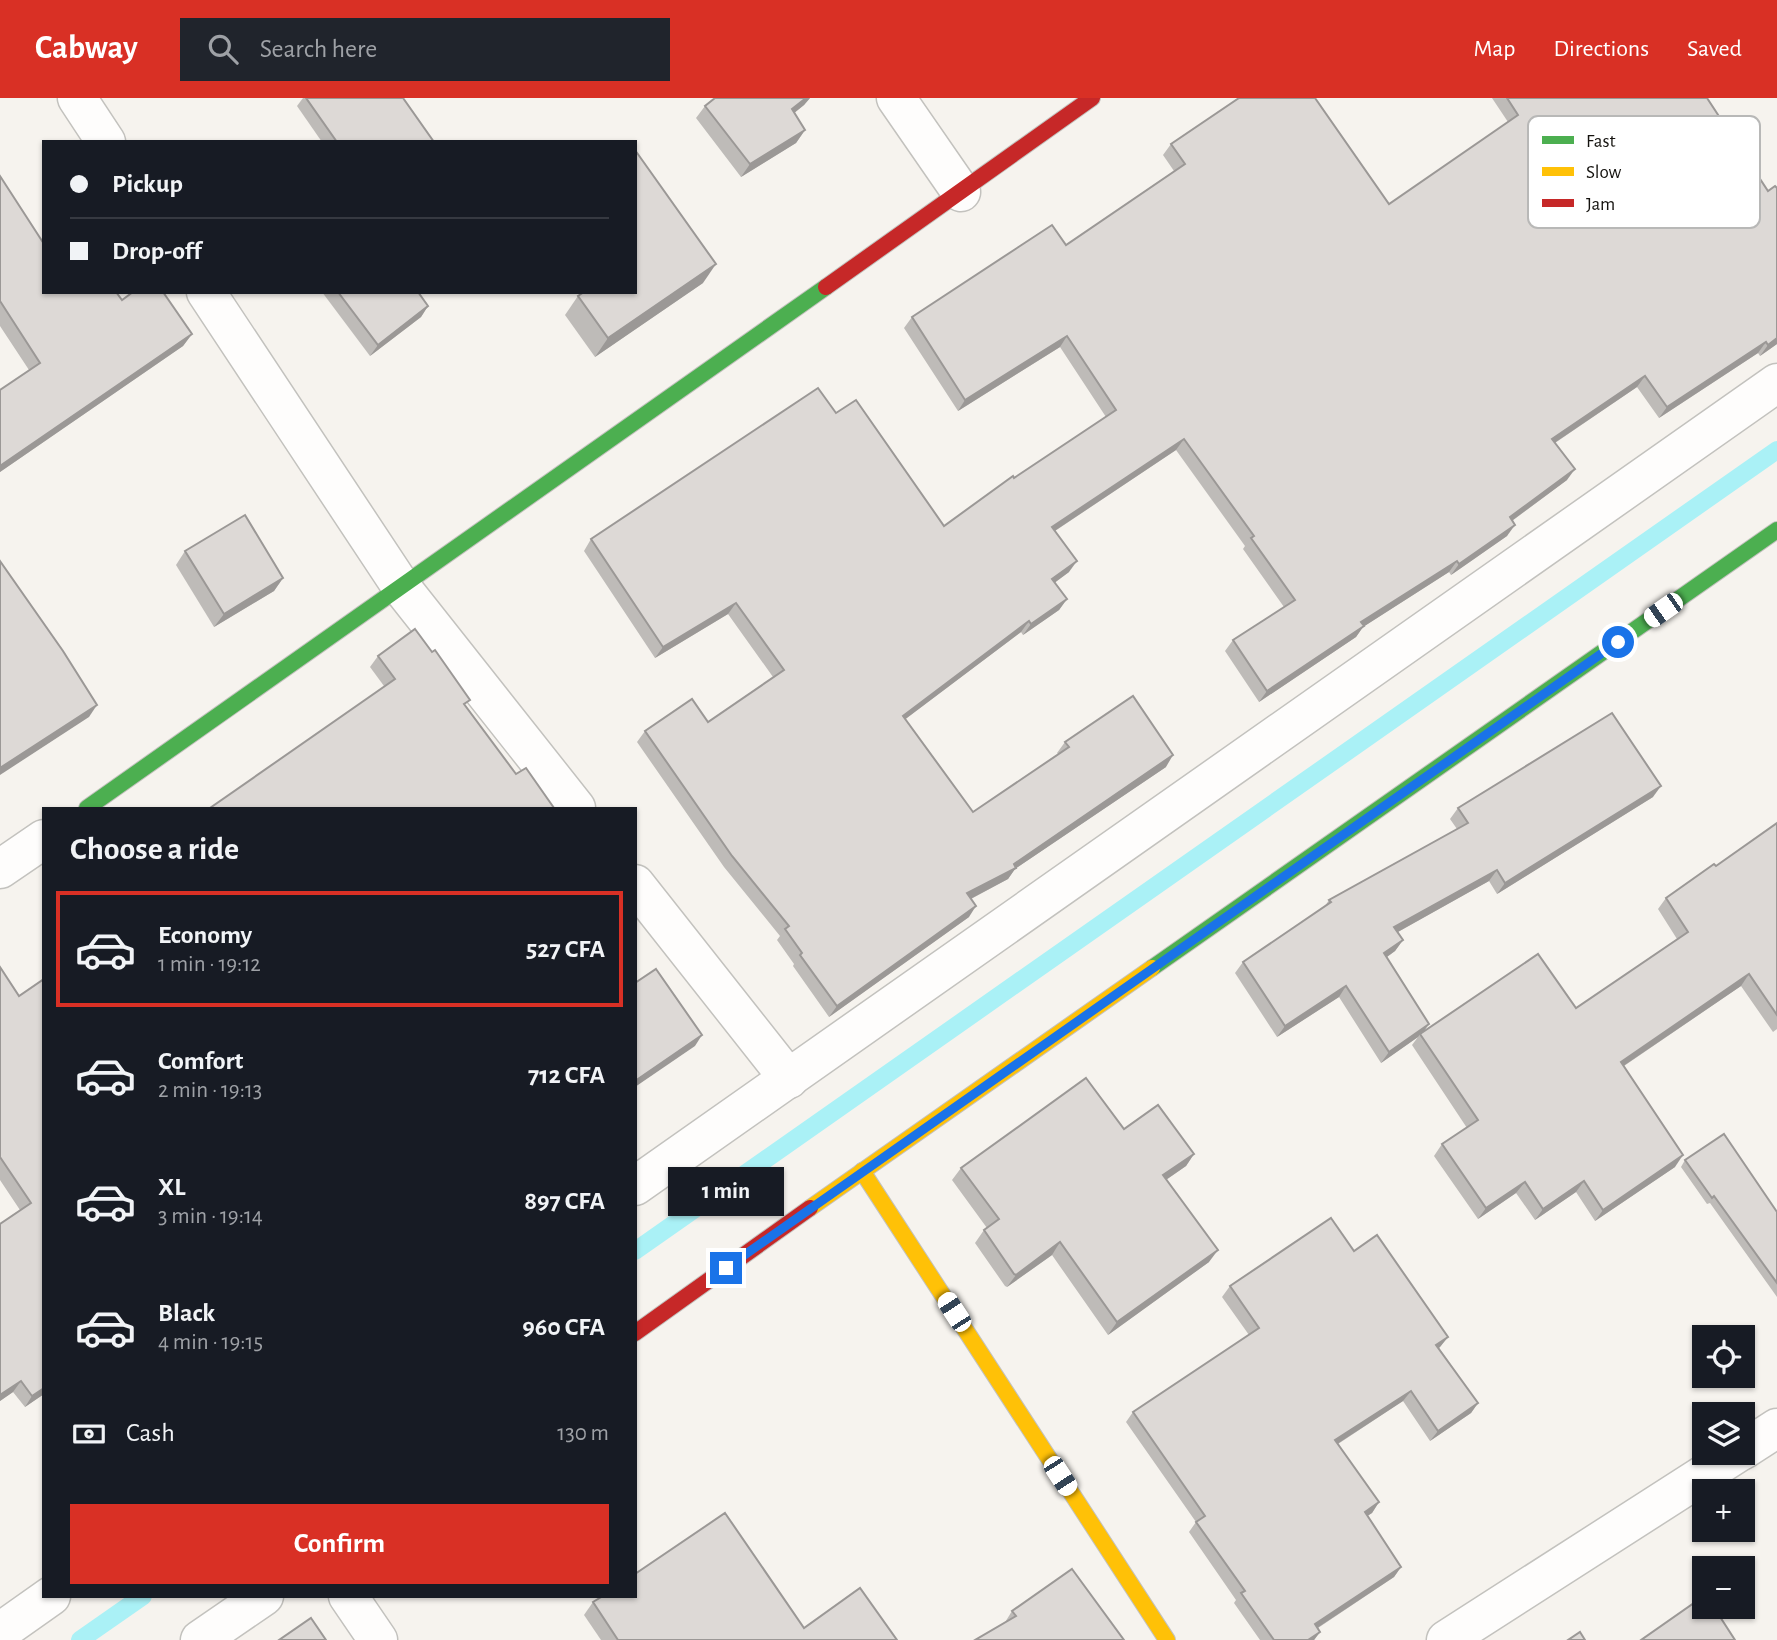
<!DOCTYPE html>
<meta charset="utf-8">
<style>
:root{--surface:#171b24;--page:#20242c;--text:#f1f3f6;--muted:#9ea1a6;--line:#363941;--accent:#d93025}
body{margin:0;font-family:"Alegreya Sans",sans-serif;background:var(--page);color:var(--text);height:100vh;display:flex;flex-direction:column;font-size:26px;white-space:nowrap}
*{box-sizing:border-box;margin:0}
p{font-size:23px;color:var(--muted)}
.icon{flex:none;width:38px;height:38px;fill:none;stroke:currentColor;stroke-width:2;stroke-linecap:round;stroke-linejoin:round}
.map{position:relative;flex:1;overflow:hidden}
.sheet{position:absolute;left:42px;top:709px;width:595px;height:791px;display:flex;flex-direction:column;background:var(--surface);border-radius:0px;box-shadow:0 2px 5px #0004}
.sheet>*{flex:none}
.hud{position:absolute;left:42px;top:42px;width:595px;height:154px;border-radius:0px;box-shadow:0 2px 5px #0004;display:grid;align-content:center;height:154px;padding:0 28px;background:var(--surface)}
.controls{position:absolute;left:1692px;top:1227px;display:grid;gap:14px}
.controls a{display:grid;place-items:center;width:63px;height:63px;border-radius:0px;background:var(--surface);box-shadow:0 2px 5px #0004;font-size:35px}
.end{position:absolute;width:32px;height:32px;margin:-16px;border:9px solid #1a73e8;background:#fff;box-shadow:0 0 0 4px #fff}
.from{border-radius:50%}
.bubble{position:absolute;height:49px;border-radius:0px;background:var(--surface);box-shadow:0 2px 5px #0004;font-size:23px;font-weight:700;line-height:49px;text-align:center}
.car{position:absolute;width:21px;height:42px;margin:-21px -10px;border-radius:9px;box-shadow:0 0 5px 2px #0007;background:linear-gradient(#fff 24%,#345 0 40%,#fff 0 76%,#345 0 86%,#fff 0)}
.hud b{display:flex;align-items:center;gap:24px;height:66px;font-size:26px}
.hud b+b{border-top:2px solid var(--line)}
.hud i{width:18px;height:18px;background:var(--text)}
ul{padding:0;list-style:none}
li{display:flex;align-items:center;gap:21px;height:116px;margin:0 14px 10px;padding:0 14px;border:4px solid transparent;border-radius:0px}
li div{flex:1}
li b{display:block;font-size:26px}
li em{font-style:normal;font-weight:700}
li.selected{border-color:var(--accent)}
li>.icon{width:63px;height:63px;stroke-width:1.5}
h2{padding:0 28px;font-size:32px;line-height:84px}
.pay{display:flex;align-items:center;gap:18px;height:77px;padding:0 28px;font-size:26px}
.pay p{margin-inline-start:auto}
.action{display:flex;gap:14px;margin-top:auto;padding:14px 28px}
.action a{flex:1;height:80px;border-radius:0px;background:var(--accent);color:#fff;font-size:28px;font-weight:700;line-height:80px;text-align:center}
header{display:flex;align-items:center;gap:42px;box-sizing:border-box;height:98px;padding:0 35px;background:var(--accent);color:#fff}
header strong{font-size:33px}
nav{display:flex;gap:38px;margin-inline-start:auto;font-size:24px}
.search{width:490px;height:63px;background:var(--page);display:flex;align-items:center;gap:18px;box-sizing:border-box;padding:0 24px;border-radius:0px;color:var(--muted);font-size:26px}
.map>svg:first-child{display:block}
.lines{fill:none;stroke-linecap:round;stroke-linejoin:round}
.stream{stroke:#aaf1f6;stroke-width:18}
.street-casing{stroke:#c3c2be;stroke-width:41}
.fast-casing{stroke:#c3c2be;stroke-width:18}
.slow-casing{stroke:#c3c2be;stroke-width:18}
.jam-casing{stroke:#c3c2be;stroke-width:18}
.street{stroke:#fefdfc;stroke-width:38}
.fast{stroke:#4caf50;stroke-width:16}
.slow{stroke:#ffc107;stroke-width:16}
.jam{stroke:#c62828;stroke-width:16}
.wall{fill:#bebbb8}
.shaded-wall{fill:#9b9896}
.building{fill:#ddd9d6;stroke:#9b9896;stroke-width:2}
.route{stroke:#1a73e8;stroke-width:9}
.key{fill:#fff;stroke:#b8b8b7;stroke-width:2}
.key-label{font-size:19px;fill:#14120e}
</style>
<header>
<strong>Cabway</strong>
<div class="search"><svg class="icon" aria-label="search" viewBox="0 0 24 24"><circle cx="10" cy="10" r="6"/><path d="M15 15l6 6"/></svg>Search here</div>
<nav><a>Map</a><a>Directions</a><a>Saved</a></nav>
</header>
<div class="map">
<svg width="1777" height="1542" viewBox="0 0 1777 1542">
<rect width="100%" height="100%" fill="#f6f3ee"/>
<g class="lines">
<g class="stream">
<path d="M635,1153L1777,352"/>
<path d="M80,1542L143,1498"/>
</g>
<defs>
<g id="street">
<path d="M77,0L106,44"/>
<path d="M896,0L961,94"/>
<path d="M206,194L402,490L576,710"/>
<path d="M0,771L44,741"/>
<path d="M635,786L789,981"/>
<path d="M635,1088L1777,285"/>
<path d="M1743,1352L1777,1330"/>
<path d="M348,1498L378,1542"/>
<path d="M0,1534L51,1498"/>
<path d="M200,1542L264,1498"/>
<path d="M1446,1542L1739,1354"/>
</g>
<g id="fast">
<path d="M87,710L826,189"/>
<path d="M1152,870L1777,432"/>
</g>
<g id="slow">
<path d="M862,1073L1167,1542"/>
<path d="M810,1110L1152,870"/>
</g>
<g id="jam">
<path d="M826,189L1092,0"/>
<path d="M635,1235L810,1110"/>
</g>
</defs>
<use href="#street" class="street-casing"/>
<use href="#fast" class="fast-casing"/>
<use href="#slow" class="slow-casing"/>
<use href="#jam" class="jam-casing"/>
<use href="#street" class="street"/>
<use href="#fast" class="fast"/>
<use href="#slow" class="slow"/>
<use href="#jam" class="jam"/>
</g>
<g class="wall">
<path d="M303,0H403L434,44H322L297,8Z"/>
<path d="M715,0H810L804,7L794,15L805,32L796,45L741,79L696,20L705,8Z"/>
<path d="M1492,0H1707L1768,93L1777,90V246L1760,258L1758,255L1659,320L1637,289L1555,345L1567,382L1512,423L1507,438L1451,477L1449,474L1363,529L1356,539L1259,604L1225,553L1233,542L1284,509L1243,451L1245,448L1176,352L1055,433L1069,474L1055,484L1067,501L1059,512L1023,537L1021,534L905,621L973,714L1058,656L1057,655L1065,644L1166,669L1015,771L1008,781L971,801L969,819L829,919L793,868L794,866L777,842L780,838L724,769L637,644L645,633L708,624L773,579L728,516L655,560L584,453L591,441L836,315L944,428L1106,319L1060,249L958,313L904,230L912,219L1066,147L1174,73L1163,57L1171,46L1389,106L1508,24Z"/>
<path d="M0,78L44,194L122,202L192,236L183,248L0,374V292L29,272L0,228Z"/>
<path d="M703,185L595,259L565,217L578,198Z"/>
<path d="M322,194H418L428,208L421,219L370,258Z"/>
<path d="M185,453L283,480L274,493L214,529L176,467Z"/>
<path d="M378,558L466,608L516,676L384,588L370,569Z"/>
<path d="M1653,699L1497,796L1489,783L1398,834L1403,842L1395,853L1387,859L1429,926L1423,934L1576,910L1677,841L1658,811L1666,800L1716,768L1777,725V931L1773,934L1741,888L1624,968L1675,1069L1595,1123L1576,1094L1535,1122L1516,1095L1478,1121L1434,1058L1442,1046L1467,1030L1412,947L1418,939L1381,965L1339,899L1277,939L1235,875L1243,864L1325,808L1329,802L1457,731L1450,721L1458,710Z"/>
<path d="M0,869L19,898L44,1296L25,1309L13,1294L0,1303V1126L20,1112L0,1082Z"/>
<path d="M1124,1031L1194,1056L1186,1068L1166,1082L1209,1164L1108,1237L1052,1157L1007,1189L1005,1188L975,1145L984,1132L987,1130L952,1082L961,1070Z"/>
<path d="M1685,1062L1777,1114V1199L1710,1105L1707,1106L1681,1069Z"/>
<path d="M1354,1153L1448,1239L1439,1250L1478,1305L1471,1315L1430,1343L1403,1303L1338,1346L1379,1404L1372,1415L1367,1418L1401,1469L1394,1479L1318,1530L1320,1534L1314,1542H1260L1234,1505L1236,1502L1189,1434L1196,1424L1126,1324L1133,1314L1249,1237L1222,1199L1230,1188Z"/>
<path d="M593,1504L804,1530L897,1542H601L584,1517Z"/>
<path d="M1012,1513L1124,1542L1004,1526Z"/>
</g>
<g class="shaded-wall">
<path d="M806,0H810L804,7L783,24L792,11Z"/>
<path d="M805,32L796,45L741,79L750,66Z"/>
<path d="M716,166L703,185L595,259L608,240Z"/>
<path d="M428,208L421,219L370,258L378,247Z"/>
<path d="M192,236L183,248L0,374V368Z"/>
<path d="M1067,238L1060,249L958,313L965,302Z"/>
<path d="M1777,240V246L1760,258L1768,247Z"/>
<path d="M1766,244L1758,255L1659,320L1667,309Z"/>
<path d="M1645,278L1637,289L1544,352L1552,341Z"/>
<path d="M1184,341L1176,352L1044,440L1052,429Z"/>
<path d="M1575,371L1567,382L1502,430L1510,419Z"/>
<path d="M1515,427L1507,438L1451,477L1459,466Z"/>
<path d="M1077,463L1069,474L1045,492L1052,481Z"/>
<path d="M1457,463L1449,474L1363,529L1356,539L1259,604L1267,593L1361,524Z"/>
<path d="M283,480L274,493L214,529L224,516Z"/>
<path d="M1067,501L1059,512L1023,537L1031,526Z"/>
<path d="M736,505L728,516L655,560L663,549Z"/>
<path d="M1029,523L1021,534L895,629L903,618Z"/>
<path d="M97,607L89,619L0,677V670Z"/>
<path d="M1173,657L1166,669L1015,771L1008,781L959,807L967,795L1014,766Z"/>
<path d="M1661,688L1653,699L1497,796L1505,785Z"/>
<path d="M1497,772L1489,783L1387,840L1394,829Z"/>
<path d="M976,808L969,819L829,919L837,908Z"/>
<path d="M1403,842L1395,853L1377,866L1384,855Z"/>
<path d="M1749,876L1741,888L1613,975L1621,964Z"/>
<path d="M1346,888L1339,899L1277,939L1285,928Z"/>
<path d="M1429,926L1421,937L1420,936L1418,939L1381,965L1389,954Z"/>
<path d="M702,937L695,948L635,989V983Z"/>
<path d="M1194,1056L1186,1068L1154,1090L1163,1077Z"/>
<path d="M1683,1057L1675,1069L1595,1123L1603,1112Z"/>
<path d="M1584,1083L1576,1094L1535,1122L1543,1111Z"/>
<path d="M1525,1084L1516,1095L1478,1121L1486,1110Z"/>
<path d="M1060,1144L1052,1157L1007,1189L1016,1177Z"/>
<path d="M1218,1152L1209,1164L1108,1237L1117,1224Z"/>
<path d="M1448,1239L1440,1249L1429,1257L1436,1247Z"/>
<path d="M21,1283L13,1294L0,1303V1297Z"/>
<path d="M44,1290V1296L25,1309L32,1298Z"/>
<path d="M1411,1293L1403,1303L1328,1352L1335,1342Z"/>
<path d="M1478,1305L1471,1315L1430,1343L1438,1333Z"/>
<path d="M1379,1404L1372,1415L1358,1424L1365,1414Z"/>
<path d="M1401,1469L1394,1479L1308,1536L1315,1526Z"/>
<path d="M1320,1534L1314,1542H1308Z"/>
</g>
<g class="building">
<path d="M306,0H403L434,44H337Z"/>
<path d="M715,0H806L792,11L805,32L750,66L705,8Z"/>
<path d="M1239,0H1315L1389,106L1518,17L1507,0H1707L1768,93L1775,88L1777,90V240L1768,247L1766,244L1667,309L1645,278L1552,341L1575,371L1510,419L1515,427L1459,466L1457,463L1361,524L1364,528L1267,593L1233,542L1295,502L1251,440L1254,438L1184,341L1052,429L1077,463L1052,481L1067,501L1031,526L1029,523L903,618L973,714L1069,649L1065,644L1133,598L1173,657L1014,766L1016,770L967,795L976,808L837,908L800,857L802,855L785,831L789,828L732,758L645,633L692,601L708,624L784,572L736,505L663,549L591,441L818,290L836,315L856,302L944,428L1013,378L1014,380L1116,312L1067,238L965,302L912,219L1052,127L1066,147L1185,66L1171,46Z"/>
<path d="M635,52L716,166L608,240L578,198L584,194H635Z"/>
<path d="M0,78L44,146V194H116L122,202L133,194H163L192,236L0,368V292L40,265L0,203Z"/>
<path d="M338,194H418L428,208L378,247Z"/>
<path d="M245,417L283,480L224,516L185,453Z"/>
<path d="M0,463L63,553L97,607L0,670Z"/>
<path d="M415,531L432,554L435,552L470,602L464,606L516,676L526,670L554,710H210L395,581L378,558Z"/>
<path d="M1612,615L1661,688L1505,785L1497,772L1394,829L1403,842L1384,855L1429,926L1389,954L1346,888L1285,928L1243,864L1331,804L1329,802L1468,725L1458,710Z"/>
<path d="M1777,725V917L1749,876L1621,964L1683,1057L1603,1112L1584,1083L1543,1111L1525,1084L1486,1110L1442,1046L1478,1022L1420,936L1538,856L1576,910L1688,834L1666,800L1714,766L1716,768Z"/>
<path d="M0,869L19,898L44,881V1290L32,1298L21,1283L0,1297V1126L31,1105L0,1059Z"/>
<path d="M656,871L702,937L635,983V885Z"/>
<path d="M1086,980L1124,1031L1158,1007L1194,1056L1163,1077L1218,1152L1117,1224L1060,1144L1016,1177L1014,1176L984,1132L999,1121L961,1070Z"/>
<path d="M1724,1036L1777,1114V1185L1714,1098L1712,1100L1685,1062Z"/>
<path d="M1331,1120L1354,1153L1377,1137L1448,1239L1436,1247L1478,1305L1438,1333L1411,1293L1335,1342L1379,1404L1365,1414L1401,1469L1315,1526L1320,1534L1308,1542H1274L1241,1495L1245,1493L1196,1424L1205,1418L1133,1314L1259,1230L1230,1188Z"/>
<path d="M725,1415L804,1530L860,1490L897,1542H618L593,1504L603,1498H635V1476Z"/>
<path d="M1072,1471L1124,1542H975L1016,1518L1012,1513Z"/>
<path d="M1704,1498V1508H1713L1735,1542H1641Z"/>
<path d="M311,1520L326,1542H279Z"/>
<path d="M1580,1534L1585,1542H1568Z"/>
</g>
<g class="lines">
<path class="route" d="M726,1170L1618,544"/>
</g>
<rect x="1528" y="18" width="232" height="112" rx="10" class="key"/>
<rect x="1542" y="38" width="32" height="8" fill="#4caf50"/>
<rect x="1542" y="69" width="32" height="9" fill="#ffc107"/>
<rect x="1542" y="101" width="32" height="8" fill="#c62828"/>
<g class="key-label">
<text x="1586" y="49">Fast</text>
<text x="1586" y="80">Slow</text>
<text x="1586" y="112">Jam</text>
</g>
</svg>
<div class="controls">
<a><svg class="icon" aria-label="locate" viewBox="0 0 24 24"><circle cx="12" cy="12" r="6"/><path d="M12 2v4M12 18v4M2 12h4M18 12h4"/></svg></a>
<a><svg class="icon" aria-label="layers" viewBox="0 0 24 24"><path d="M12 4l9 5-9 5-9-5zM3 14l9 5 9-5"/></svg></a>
<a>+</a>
<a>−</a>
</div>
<i class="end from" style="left:1618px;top:544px"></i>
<i class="end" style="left:726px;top:1170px"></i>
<div class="bubble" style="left:668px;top:1069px;width:116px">1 min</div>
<i class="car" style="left:1663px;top:512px;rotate:235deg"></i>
<i class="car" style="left:954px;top:1214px;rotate:327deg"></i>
<i class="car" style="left:1060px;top:1378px;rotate:147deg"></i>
<div class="hud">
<b><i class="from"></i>Pickup</b>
<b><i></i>Drop-off</b>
</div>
<section class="sheet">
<h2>Choose a ride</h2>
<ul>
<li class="selected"><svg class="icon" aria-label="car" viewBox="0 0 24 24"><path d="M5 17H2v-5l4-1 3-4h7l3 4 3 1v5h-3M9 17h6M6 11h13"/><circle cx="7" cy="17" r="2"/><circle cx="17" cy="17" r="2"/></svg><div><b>Economy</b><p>1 min · 19:12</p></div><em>527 CFA</em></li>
<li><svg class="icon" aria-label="car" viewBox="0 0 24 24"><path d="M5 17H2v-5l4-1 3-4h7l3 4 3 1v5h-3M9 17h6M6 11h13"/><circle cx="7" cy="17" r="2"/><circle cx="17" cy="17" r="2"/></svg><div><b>Comfort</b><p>2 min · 19:13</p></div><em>712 CFA</em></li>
<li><svg class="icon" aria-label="car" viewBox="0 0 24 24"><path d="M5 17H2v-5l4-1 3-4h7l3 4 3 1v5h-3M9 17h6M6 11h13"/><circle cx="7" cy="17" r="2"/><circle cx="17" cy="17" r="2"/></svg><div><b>XL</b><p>3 min · 19:14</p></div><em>897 CFA</em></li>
<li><svg class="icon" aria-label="car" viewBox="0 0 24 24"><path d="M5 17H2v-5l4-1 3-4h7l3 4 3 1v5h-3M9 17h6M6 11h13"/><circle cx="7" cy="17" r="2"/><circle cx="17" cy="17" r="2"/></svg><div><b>Black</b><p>4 min · 19:15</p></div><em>960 CFA</em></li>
</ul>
<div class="pay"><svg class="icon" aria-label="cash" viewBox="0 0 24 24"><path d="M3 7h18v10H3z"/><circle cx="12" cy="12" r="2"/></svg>Cash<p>130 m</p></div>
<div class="action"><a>Confirm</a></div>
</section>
</div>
